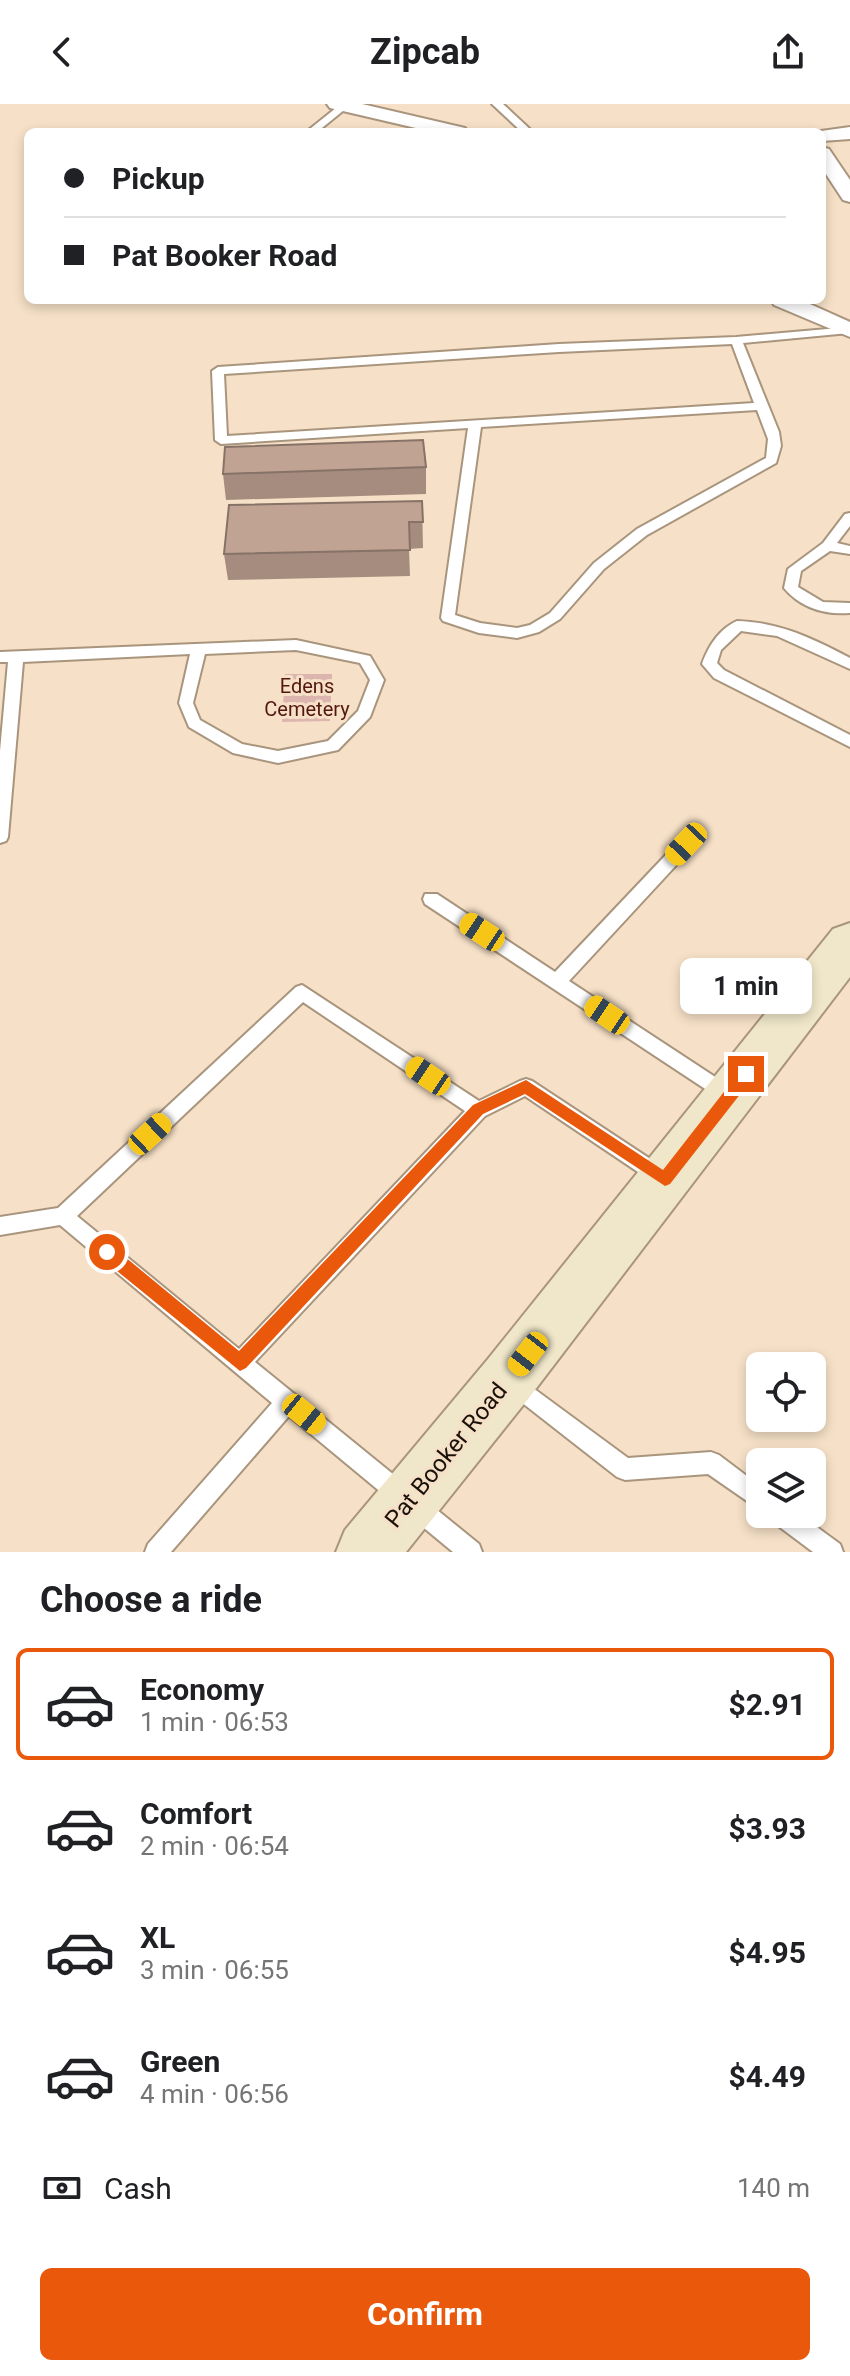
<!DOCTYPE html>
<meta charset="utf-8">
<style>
:root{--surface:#fff;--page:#f6f6f6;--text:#202124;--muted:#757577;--line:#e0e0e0;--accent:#ea580c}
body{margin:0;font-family:Roboto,sans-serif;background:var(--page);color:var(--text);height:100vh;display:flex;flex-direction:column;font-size:30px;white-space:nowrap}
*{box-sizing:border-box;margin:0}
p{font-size:26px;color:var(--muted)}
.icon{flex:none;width:44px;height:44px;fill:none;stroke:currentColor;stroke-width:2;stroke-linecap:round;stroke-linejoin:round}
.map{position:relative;height:1448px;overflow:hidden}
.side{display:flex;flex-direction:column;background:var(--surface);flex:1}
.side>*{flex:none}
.hud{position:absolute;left:24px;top:24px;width:802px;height:176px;border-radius:12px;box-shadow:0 4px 12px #0003;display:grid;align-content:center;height:176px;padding:0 40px;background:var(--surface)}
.fabs{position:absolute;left:746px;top:1248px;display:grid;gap:16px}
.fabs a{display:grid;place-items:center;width:80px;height:80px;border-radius:12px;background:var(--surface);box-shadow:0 4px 12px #0003;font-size:40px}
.end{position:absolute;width:36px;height:36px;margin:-18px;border:10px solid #ea580c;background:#fff;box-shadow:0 0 0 4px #fff}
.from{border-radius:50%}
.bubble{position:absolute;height:56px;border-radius:12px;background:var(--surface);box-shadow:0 4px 12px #0003;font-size:26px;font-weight:700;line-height:56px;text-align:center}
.car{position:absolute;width:24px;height:48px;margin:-24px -12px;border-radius:10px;box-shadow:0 0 6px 2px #0007;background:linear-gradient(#f5c518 24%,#345 0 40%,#f5c518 0 76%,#345 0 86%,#f5c518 0)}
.hud b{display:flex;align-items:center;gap:28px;height:76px;font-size:30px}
.hud b+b{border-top:2px solid var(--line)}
.hud i{width:20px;height:20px;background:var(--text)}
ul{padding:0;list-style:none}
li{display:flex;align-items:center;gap:24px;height:112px;margin:0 16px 12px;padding:0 24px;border:4px solid transparent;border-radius:12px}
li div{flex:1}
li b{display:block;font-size:30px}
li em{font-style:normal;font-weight:700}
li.active{border-color:var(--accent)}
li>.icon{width:72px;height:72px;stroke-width:1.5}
h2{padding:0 40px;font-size:36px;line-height:96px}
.pay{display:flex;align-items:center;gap:20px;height:88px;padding:0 40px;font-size:30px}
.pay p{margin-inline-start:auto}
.primary-button{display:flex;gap:16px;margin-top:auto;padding:16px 40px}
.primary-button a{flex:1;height:92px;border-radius:12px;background:var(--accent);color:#fff;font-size:32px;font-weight:700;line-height:92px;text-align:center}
header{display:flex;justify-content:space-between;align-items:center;height:104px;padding:0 40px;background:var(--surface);font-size:36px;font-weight:700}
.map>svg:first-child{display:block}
.green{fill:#dbb5ae}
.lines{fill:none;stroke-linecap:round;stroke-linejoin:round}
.lane-casing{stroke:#a9957d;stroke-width:4}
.street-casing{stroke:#a9957d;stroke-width:4}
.secondary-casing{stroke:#a9957d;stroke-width:4}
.lane{fill:#fff;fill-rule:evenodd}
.street{fill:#fff;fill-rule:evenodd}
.secondary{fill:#f0e7ca;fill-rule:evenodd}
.wall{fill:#a58c7e}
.building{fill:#c0a393;stroke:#867267;stroke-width:2}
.route{fill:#ea580c}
.labels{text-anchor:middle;stroke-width:6;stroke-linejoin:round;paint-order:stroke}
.park-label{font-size:20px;fill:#521710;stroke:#f6e0c7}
.near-street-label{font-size:24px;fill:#191209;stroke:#f6e0c7}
</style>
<header><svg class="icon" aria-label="back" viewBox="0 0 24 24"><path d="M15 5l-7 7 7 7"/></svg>Zipcab<svg class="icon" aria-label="share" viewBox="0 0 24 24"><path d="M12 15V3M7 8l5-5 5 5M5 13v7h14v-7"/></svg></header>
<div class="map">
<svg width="850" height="1448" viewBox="0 0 850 1448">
<rect width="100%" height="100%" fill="#f6e0c7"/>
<path class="green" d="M285,570H332L330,617L282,618Z"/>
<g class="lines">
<defs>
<g id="lane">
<path d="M341,0L349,2L317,28H306Z"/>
<path d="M492,0H503L533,28H522Z"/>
<path d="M850,223L849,229L743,239L779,328L781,342L776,359L647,431L604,465L560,515L539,528L517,534L479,529L443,517L441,514L468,324L221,340L215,336L212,267L218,263L559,240L736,233ZM732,240L754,299L227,332L224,270L559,248ZM757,306L768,335L766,354L637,425L594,459L550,509L530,521L517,524L480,519L455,511L481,323Z"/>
<path d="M850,409V422L837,439L850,442V450L830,447L801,467L798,483L823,498L850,499V509C825,511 801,504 784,484L788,465L823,439L845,410Z"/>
<path d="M737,517C779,518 814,535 850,554V565L777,532L741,527L721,546L717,559L724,566L850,631V643L714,574L702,560C708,543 719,525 737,517Z"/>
<path d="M296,536L370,552L384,576L370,613L338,646L278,659L233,649L189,623L179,599L190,550L23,558L8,733L6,737L0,739V647L8,558H0V548ZM296,546L360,559L370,576L358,607L328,637L278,647L242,640L200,616L193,599L205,550Z"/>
<path d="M686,734L692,736L694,740L692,744L569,877L735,986L737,992L735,998L728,1000L425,800L423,795L425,790H437L555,868L680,736Z"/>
<path d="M302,881L479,997L520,977L526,975L532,977L667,1066L670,1072L667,1078L660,1081L653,1078L525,992L485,1012L255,1258L479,1440L482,1448H453L289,1312L171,1448H145L148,1440L272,1299L60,1121L0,1131V1113L58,1104L296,883ZM303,898L465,1007L239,1245L77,1112Z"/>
<path d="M514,1270L628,1354L711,1348L719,1351L760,1382V1406L708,1370L625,1376L617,1373L507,1287L504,1280L507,1273Z"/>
<path d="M770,1410H799L840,1440L843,1448H813L773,1418Z"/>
</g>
<g id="street">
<path d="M327,0H362L465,24L468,28H433L330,4Z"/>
<path d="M850,23V35L822,37V28H814Z"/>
<path d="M822,43L829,45L850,76V98L843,96L822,64Z"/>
<path d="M771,196H801L850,218V233L774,201Z"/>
</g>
<path id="secondary" d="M850,819V873L528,1295L406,1448H336L345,1426L488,1255L833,825Z"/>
</defs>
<use href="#lane" class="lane-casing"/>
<use href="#street" class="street-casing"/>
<use href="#secondary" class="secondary-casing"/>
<use href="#lane" class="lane"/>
<use href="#street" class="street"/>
<use href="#secondary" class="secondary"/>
</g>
<g class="wall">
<path d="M426,363V390L226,396L223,370Z"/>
<path d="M422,397L423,444L409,445L410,472L228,476L224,450Z"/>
</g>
<g class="building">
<path d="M423,336L426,363L223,370L225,343Z"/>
<path d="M422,397L423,418H409L410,446L224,450L229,401Z"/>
</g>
<path class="route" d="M746,964L752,966V975L670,1080L665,1082L525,990L483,1010L246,1264L240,1267L101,1154L99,1148L107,1141L113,1143L239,1247L473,1001L526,976L663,1066L741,966Z"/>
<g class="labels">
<g class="park-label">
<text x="307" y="589">Edens<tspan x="307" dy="23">Cemetery</tspan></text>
</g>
<g class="near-street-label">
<text transform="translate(446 1351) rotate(-51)" y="8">Pat Booker Road</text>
</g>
</g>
</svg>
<div class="fabs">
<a><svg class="icon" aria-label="locate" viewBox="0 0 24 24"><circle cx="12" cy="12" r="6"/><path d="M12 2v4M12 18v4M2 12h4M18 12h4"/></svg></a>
<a><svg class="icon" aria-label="layers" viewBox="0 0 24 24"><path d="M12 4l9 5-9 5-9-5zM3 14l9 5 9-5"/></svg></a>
</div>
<i class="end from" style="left:107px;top:1148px"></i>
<i class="end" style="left:746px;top:970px"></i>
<div class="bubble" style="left:680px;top:854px;width:132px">1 min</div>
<i class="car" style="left:686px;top:740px;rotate:223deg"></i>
<i class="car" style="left:482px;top:828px;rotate:303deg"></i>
<i class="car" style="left:607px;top:911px;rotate:304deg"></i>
<i class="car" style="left:428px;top:972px;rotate:304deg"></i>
<i class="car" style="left:150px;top:1030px;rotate:47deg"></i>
<i class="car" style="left:528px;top:1250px;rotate:218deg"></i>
<i class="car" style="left:304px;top:1310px;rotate:129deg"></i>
<div class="hud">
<b><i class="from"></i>Pickup</b>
<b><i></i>Pat Booker Road</b>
</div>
</div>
<section class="side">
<h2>Choose a ride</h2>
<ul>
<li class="active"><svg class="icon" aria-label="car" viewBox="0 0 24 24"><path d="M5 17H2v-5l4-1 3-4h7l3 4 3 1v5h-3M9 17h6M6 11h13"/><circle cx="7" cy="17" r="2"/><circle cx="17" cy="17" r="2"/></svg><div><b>Economy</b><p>1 min · 06:53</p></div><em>$2.91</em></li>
<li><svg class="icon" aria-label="car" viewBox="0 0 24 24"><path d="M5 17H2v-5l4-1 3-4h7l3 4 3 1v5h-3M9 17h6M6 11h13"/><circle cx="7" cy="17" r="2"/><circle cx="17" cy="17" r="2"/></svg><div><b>Comfort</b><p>2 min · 06:54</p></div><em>$3.93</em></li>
<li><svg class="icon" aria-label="car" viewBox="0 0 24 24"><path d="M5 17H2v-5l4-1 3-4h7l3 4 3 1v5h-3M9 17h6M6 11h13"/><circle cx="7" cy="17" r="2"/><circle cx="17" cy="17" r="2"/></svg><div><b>XL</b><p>3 min · 06:55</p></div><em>$4.95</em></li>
<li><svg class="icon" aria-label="car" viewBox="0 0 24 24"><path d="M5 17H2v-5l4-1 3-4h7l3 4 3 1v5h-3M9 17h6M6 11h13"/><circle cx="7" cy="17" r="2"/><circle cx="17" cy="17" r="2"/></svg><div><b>Green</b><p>4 min · 06:56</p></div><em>$4.49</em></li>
</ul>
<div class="pay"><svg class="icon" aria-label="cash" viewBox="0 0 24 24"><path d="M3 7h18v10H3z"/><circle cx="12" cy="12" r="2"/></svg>Cash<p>140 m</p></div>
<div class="primary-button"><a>Confirm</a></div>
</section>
